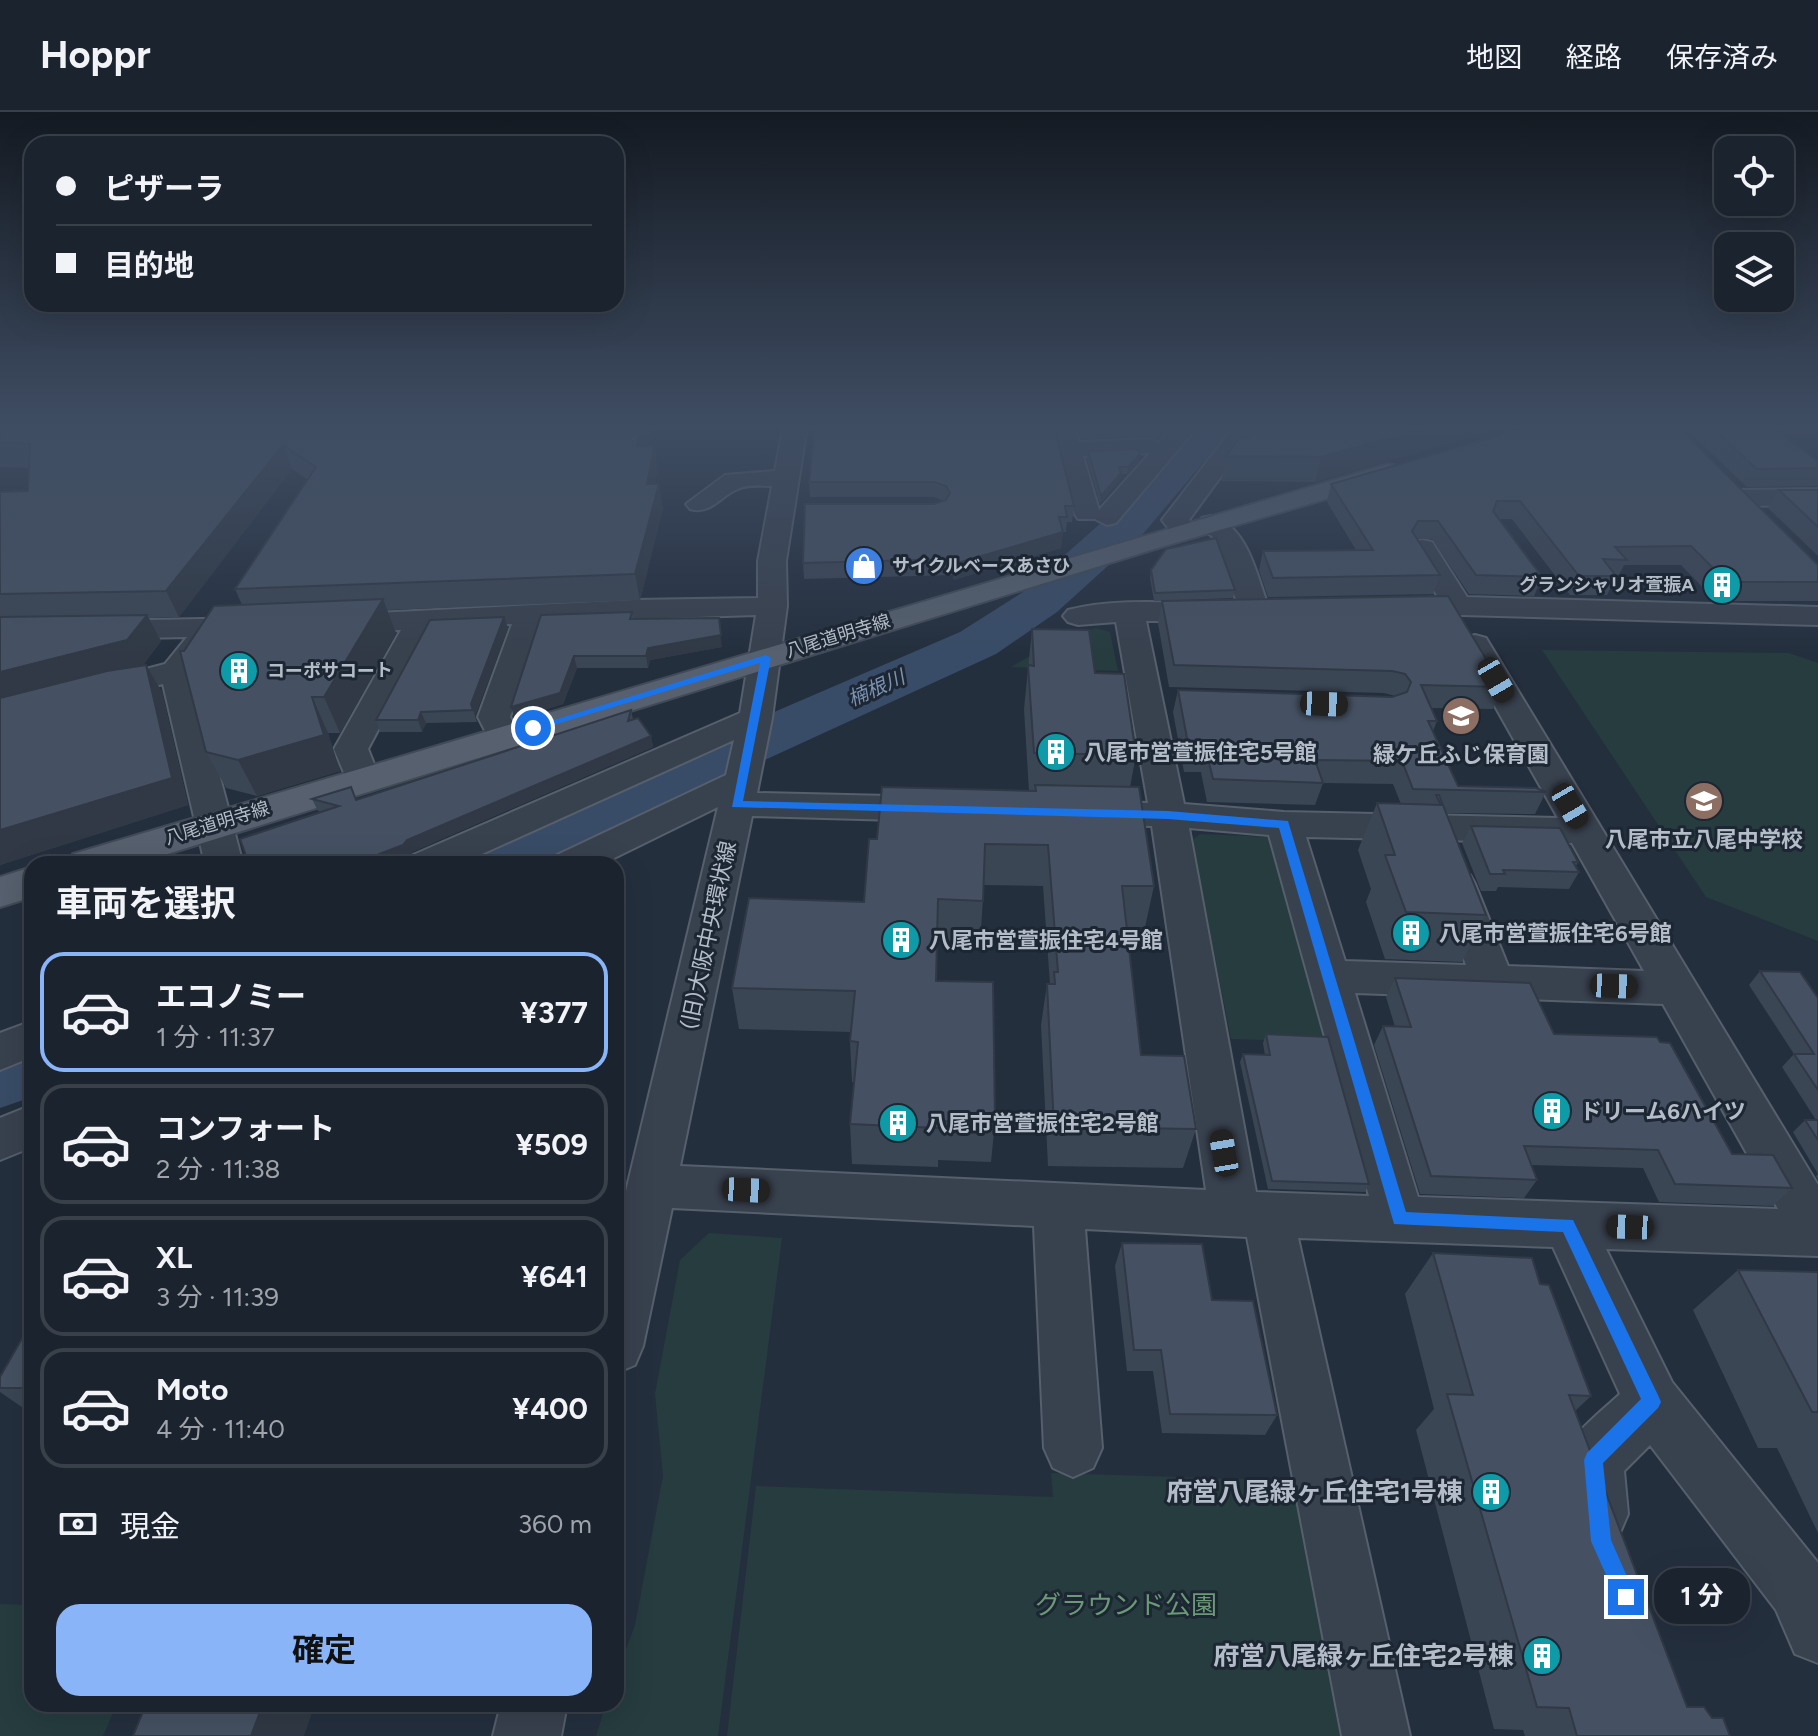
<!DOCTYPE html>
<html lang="ja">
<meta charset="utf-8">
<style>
:root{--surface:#1b232e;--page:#282f3a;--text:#f1f3f6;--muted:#a0a4aa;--line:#39404a;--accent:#8ab4f8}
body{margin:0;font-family:Figtree,"Noto Sans JP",sans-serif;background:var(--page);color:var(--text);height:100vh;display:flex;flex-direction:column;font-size:30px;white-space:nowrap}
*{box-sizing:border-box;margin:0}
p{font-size:26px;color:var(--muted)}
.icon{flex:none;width:44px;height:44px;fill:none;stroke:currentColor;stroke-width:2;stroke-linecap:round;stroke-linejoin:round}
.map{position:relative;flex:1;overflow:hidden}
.details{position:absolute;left:24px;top:744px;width:600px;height:856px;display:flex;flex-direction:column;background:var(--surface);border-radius:24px;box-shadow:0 8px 32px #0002,0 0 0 2px var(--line)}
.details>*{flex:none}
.hud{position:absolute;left:24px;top:24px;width:600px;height:176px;border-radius:24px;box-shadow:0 8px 32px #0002,0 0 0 2px var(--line);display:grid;align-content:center;height:176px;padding:0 32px;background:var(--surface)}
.buttons{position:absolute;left:1714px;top:24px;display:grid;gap:16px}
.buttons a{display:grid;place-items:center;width:80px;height:80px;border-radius:16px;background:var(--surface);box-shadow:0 8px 32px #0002,0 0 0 2px var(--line);font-size:40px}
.end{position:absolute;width:36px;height:36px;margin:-18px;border:10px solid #1a73e8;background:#fff;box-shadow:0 0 0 4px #fff}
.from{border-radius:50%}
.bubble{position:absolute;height:56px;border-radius:24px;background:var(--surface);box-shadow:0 8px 32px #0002,0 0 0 2px var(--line);font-size:26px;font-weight:700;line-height:56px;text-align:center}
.car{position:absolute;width:24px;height:48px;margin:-24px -12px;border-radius:10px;box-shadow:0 0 6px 2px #0007;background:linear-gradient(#222 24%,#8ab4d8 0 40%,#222 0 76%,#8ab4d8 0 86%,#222 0)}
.hud b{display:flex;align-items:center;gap:28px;height:76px;font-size:30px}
.hud b+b{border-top:2px solid var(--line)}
.hud i{width:20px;height:20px;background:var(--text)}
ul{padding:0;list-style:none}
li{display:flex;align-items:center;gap:24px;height:120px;margin:0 16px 12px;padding:0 16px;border:4px solid var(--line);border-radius:24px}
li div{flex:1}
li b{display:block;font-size:30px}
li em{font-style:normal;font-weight:700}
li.current{border-color:var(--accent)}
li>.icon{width:72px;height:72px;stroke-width:1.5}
h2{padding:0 32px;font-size:36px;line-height:96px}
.pay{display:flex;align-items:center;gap:20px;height:88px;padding:0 32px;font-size:30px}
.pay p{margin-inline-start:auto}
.cta{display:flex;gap:16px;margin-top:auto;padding:16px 32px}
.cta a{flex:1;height:92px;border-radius:24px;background:var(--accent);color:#111;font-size:32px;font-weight:700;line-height:92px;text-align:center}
header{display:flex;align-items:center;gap:48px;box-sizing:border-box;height:112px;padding:0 40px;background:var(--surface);border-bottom:2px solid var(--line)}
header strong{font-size:38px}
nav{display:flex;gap:44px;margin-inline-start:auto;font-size:28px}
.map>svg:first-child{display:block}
.green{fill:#263c3f}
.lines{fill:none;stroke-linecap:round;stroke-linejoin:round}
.river{fill:#394c67;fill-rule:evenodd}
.minor-casing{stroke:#565f6c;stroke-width:4}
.major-casing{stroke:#414a57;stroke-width:4}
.minor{fill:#38414e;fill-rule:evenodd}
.major{fill:#56606e;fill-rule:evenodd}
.wall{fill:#3b4654}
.shaded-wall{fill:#303945}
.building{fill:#455162;stroke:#303945;stroke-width:2}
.route{fill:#1a73e8}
.labels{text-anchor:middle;stroke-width:6;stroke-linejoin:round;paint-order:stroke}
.far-poi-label{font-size:18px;font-weight:bold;fill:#b4bcc9;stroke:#1d2633;text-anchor:start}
.far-street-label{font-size:18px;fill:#b4bcc9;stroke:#1d2633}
.far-water-label{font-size:20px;font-style:italic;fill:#7c92b1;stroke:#1d2633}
.poi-label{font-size:22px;font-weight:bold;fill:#b4bcc9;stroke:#1d2633;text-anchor:start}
.street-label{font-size:22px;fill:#b4bcc9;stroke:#1d2633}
.near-poi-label{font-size:26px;font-weight:bold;fill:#b4bcc9;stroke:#1d2633;text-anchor:end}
.near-park-label{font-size:26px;fill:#6b9a76;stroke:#1d2633}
</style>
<header>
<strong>Hoppr</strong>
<nav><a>地図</a><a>経路</a><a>保存済み</a></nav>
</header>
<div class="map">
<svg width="1818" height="1624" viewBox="0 0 1818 1624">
<rect width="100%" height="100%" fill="#242f3e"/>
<g class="green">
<path d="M1096,516L1110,520L1118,559L1011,555L1061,526Z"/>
<path d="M1542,538L1789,541L1818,551V829L1706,785Z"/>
<path d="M1200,722L1272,725L1330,930L1231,927L1192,728Z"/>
<path d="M709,1121L782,1126L718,1624H596L606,1592H616V1564L635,1513L663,1364L655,1282L680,1148Z"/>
<path d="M1051,1361L1300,1369L1349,1624H727L756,1374L1053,1385Z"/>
<path d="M0,1492L32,1493V1592H117L103,1624H0Z"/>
</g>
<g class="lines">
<g class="river">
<path d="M1191,315H1233L1143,422L1057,500L996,542L538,752H449L458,736L960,520L1023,480L1111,402Z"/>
<path d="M32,920V985L0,996V932Z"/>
</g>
<defs>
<g id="minor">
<path d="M783,315H807L786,449L787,494L772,606L757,681L932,685L945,689L950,697L945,705L932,709L752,704L680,1054L1206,1078L1152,714L1088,713L1075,709L1070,701L1075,693L1088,689L1148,691L1116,510L1078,513L1068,510L1063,504L1068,498C1114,486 1166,491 1214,491L1224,494L1229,500L1224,506L1214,509H1146L1184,692L1284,700L1558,706L1460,532L1464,526L1475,523L1486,526L1818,1073V1144L1606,1137L1672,1270L1818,1451V1551L1795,1542L1776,1498L1650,1333L1624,1359L1628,1402L1619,1423L1598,1432L1577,1423C1566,1397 1556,1351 1574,1326C1587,1310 1605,1296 1620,1282L1553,1135L1298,1126L1410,1624H1342L1247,1125L1085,1117L1102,1336L1093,1356L1073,1365L1053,1356L1044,1336L1034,1114L672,1096L643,1234L635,1253L616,1261V1121L718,695L602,752H551L557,743L726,663L734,628L460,752H407L413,743L740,601L756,503L543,510L510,605L521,625L516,632L504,635L492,632L478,605L512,512L432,516L368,637L380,667L374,675L362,678L350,675L334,637L401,518L336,521L325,518L321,512L325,506L336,503L635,488L758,486V449L772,374C762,374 747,372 738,377C720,384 711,403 690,397L686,392L725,363L775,359ZM1189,716L1269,723L1369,1084L1256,1080ZM1306,725L1572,731L1644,859L1508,854L1475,772L1470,763L1456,759L1442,763L1437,772L1466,853L1345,849ZM1355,881L1663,892L1778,1097L1418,1085Z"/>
<path d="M1051,315H1075L1079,330L1149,327L1159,331L1173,315H1197L1116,411L1107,413L1095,407H1078L1074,401ZM1149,341H1150L1099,398L1083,344Z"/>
<path d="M1234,315H1257L1189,408L1197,419L1193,425H1175L1162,408Z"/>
<path d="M1818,377V393L1740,394L1731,391L1727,386L1731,381L1740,378Z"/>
<path d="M1211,404C1249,414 1257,466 1270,499L1265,505L1255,508L1245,505L1240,499L1215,427L1198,412L1202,406Z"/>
<path d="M1422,428L1432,430L1467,485L1818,495V513L1388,501L1383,495L1388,489L1438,485L1408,436L1412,430Z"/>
<path d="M252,506L263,509L267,515L263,521L219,525L192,560L243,752H205L163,572L0,615V595L165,552L187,525L0,529V511Z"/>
<path d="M32,909V945L0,958V921Z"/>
<path d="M32,993V1035L0,1048V1006Z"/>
<path d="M501,1592H567L561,1624H493Z"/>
</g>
<g id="major">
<path d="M1388,352L1398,354L1402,360L1398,366L1158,436L135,752H67L73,742Z"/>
<path d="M32,755V785L0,795V765Z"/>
</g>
</defs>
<use href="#minor" class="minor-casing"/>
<use href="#major" class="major-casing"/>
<use href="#minor" class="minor"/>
<use href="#major" class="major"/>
</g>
<g class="wall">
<path d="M0,315H653L648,334H654L658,358L655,372L663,396L640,488L387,498L396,521L340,621H328L340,659L257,684L226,676L206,640L184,539L242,493L235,477L308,368L292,357L179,505L149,506L161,529L143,553H146L162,580L188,693L0,753V380L28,379L29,356L0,355Z"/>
<path d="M815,315L1074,394L1072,410H1067L1066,420H1063L1061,436L953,468V463L804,467L803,451L944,389L934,385H810L809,370Z"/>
<path d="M1078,315H1169L1158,327L1149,324L1081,327Z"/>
<path d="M1271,315H1504L1315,370L1221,369L1226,344Z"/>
<path d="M1528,315L1818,470V489H1716L1681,453H1624L1617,467L1615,466L1607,483H1570L1512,407H1499L1542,465L1534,484L1469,482L1432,427H1417L1440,463L1433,482L1268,485L1259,458L1263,439L1356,438L1327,390L1331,372Z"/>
<path d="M1684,315H1818V321L1780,322L1818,349V374L1747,375Z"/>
<path d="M1088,339L1139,349L1127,362H1121L1120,368L1100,392L1087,347Z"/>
<path d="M1779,378H1818V444L1768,396Z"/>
<path d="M1151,458L1235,478L1233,486L1154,489L1150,466Z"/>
<path d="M1162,489L1503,575L1493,597L1431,596L1437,609L1433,619L1458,674L1546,680L1535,702L1446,701L1486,803L1462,850L1385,847L1366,790L1371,777L1358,738L1377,691L1401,692L1393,672L1323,671L1315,693L1207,690L1201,660H1184L1173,600L1178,578L1392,585L1395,584L1384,581L1169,575L1158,511Z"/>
<path d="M632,500L634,507L722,535L650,548L648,556H577L563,592L515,607L541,503Z"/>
<path d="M508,516L475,604L477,610L426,611L422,620H380L376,608Z"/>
<path d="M1032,517L1095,561L1136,643L1130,675L1154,774L1145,815H1126L1141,943L1196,1017L1183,1056L1048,1054L1041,913L1047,872H1050L1043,774L984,773L980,830L937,828L936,869L995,1010L991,1050L938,1048V1055L852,1052L850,1012L854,970H852L850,929L851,920L739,917L732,876L864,790L877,727L1029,679L1024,597Z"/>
<path d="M631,598L633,607L651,624L653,635L412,740L408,745L389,752H249L321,700L318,699L312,687L357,688Z"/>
<path d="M1471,714L1578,750L1576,754L1579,760L1569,777L1498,775L1496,779H1481L1462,731Z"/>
<path d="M1760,859L1818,886V1068L1816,1064L1818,1062L1793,1020L1805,1008H1816L1782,955L1794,942L1749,873Z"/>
<path d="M1395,866L1554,922L1660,930L1732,1042L1792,1076L1773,1094L1659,1090L1643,1056L1531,1053L1537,1068L1524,1086L1420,1082L1374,933L1383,914L1395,915L1386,885Z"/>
<path d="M1266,922L1369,1072L1365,1080L1268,1077L1240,950L1243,942L1265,943L1263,931Z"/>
<path d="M1122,1131L1212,1188L1277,1303L1265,1323L1162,1321L1153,1259H1127L1115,1154Z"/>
<path d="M1433,1141L1540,1172L1591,1284L1575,1299L1687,1595L1712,1606L1730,1624H1525L1523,1618L1494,1617L1416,1318L1434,1297L1405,1182Z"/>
<path d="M1738,1158L1818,1160V1421L1777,1336H1758L1693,1198Z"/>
<path d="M32,1209V1302L0,1280V1265Z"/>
</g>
<g class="shaded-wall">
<path d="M642,315H653L641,358L637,334Z"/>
<path d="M1160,315H1169L1158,327Z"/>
<path d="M1427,315H1504L1315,370L1321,345Z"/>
<path d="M283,333L292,357L179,505L166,479Z"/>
<path d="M654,334L658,358L651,396L647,372Z"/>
<path d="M1140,342L1139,349L1127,362L1128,355Z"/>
<path d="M1121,361L1120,368L1100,392L1101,384Z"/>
<path d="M659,372L663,396L640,488L635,462Z"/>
<path d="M1063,420L1061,436L953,468L954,452Z"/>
<path d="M383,487L396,521L340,621L324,585Z"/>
<path d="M147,503L161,529L142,555L0,592V560Z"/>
<path d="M504,505L508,516L475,604L471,592Z"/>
<path d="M719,506L722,535L650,548L648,556L646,544L648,536Z"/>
<path d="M574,544L577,556L563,592L515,607L511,595Z"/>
<path d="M146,553L162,580L188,693L0,753V718Z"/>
<path d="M312,585L328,621L340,659L257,684L238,648Z"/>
<path d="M421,600L426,611L422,620L418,608Z"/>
<path d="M651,624L653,635L412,740L408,745L389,752H383L379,742L407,728Z"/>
<path d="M380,745L383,752H359Z"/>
<path d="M263,1592H315L304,1624H251Z"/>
</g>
<g class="building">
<path d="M0,315H642L637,334H654L647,372H659L635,462L235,477L316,355L283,333L166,479L0,482V380L28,379L30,332L0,331Z"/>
<path d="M815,315H1054L1074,394H1065L1067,405H1059L1063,420L954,452V447L803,451L805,392H934L946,388L950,381L946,374L934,370H809Z"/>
<path d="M1271,315H1427L1321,345L1226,344L1239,327Z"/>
<path d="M1528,315H1678L1818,453V470H1727L1691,434L1615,435L1627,448L1603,447L1616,464H1579L1520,389H1497L1493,399L1542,465L1476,463L1438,409H1418L1412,419L1440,463L1273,466L1263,439L1373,438L1331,372Z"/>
<path d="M1711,315H1771L1818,349V356L1757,357Z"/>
<path d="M1137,337L1140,342L1128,355H1119L1121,361L1101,384L1088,339Z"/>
<path d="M1779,378H1818V415Z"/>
<path d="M1216,426L1235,478L1155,481L1151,458L1166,437Z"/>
<path d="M1448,484L1503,575L1421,573L1437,609H1428L1458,674L1536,676L1546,680L1413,677L1402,649L1315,648L1323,671L1213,667L1206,638L1189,637L1178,578L1392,585L1407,580L1411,570L1405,562L1392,559L1174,553L1162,489Z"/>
<path d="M383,487L324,585H312L324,623L238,648L206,640L180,539H184L214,494Z"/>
<path d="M632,500L630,507L719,506L721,523L648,536L646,544H574L560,581L511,595L541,503Z"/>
<path d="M147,503L127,528L0,560V505Z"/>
<path d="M504,505L471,592L473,598L421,600L418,608H376L430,508Z"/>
<path d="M1032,517L1089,518L1095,561L1124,562L1136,643L1034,641L1028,553L1034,554Z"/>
<path d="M146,553L172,666L0,718V586L107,559Z"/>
<path d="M631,598L628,609L638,606L651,624L407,728L403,733L379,742L380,745L359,752H249L240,727L339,694L312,687L351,675L356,688Z"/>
<path d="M1035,673L1139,675L1154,774H1122L1141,943L1184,944L1196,1017L1054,1015L1047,872H1055L1054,860H1058L1048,733L985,732L983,789L938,787L936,869L993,870L995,1010L940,1009L939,1016L850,1012L858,930L850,929L855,879L732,876L749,786L864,790L869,727H877L882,675L1036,679Z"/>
<path d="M1436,683H1439L1486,803L1406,800L1385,743H1395L1377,691L1441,693Z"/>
<path d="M1471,714L1560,716L1578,750H1573L1579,760L1503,758L1505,762H1490Z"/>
<path d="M1760,859L1800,860L1818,886V978L1794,942H1814Z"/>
<path d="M1395,866L1530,871L1554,922L1657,925L1660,930L1670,931L1732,1042L1773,1043L1792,1076L1675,1072L1658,1038L1524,1034L1537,1068L1431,1064L1383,914L1411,915Z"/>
<path d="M1266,922L1328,925L1369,1072L1272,1069L1243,942L1270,943Z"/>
<path d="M1805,1008H1818V1028Z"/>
<path d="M1122,1131L1202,1132L1212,1188L1253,1189L1277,1303L1170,1302L1161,1238H1134Z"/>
<path d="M1433,1141L1532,1146L1540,1172L1549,1173L1591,1284L1569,1283L1687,1595H1704L1712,1606H1723L1730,1624H1577L1569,1596L1537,1595L1447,1282L1473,1283Z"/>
<path d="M1738,1158L1818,1160V1300H1812Z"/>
<path d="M32,1209V1276H0V1265Z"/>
<path d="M146,1592H263L251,1624H133Z"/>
</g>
<linearGradient id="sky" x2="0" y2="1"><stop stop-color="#141a22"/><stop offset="0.58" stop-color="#3f4d63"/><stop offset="1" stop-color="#3f4d63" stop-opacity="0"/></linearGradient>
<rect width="1818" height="542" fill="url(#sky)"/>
<path class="route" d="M766,543L771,546L743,689L1168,699L1288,709L1406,1100L1573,1108L1658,1283L1661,1290L1658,1296L1603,1351L1611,1428L1636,1485L1633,1492L1626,1495L1619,1492L1591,1429L1584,1348L1587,1341L1641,1287L1563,1120L1394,1112L1279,716L1168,707L732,695L760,551L537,618L528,616Z"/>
<defs>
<symbol id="shop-disc" viewBox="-11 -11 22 22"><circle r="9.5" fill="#3f7fe0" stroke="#1d2633"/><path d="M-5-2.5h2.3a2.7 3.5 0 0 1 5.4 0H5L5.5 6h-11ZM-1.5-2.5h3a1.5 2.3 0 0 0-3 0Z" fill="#fff"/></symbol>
<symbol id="building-disc" viewBox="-11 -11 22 22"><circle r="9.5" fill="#0f9aa8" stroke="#1d2633"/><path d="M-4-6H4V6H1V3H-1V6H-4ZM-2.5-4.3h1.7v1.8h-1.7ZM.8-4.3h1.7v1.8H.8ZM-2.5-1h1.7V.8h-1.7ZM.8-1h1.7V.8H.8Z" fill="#fff"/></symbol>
<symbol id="school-disc" viewBox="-11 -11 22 22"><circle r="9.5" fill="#8d6e63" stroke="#1d2633"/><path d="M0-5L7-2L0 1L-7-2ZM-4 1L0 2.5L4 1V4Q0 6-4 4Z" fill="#fff"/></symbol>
</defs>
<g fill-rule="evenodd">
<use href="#shop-disc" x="842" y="432" width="44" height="44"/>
<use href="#building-disc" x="1700" y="451" width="44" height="44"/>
<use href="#building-disc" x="217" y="537" width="44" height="44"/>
<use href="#school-disc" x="1439" y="582" width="44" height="44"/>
<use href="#building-disc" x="1034" y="618" width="44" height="44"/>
<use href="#school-disc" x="1682" y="667" width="44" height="44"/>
<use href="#building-disc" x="1389" y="799" width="44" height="44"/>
<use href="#building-disc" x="879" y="806" width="44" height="44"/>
<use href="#building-disc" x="1530" y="977" width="44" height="44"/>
<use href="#building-disc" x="876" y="989" width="44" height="44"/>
<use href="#building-disc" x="1469" y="1358" width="44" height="44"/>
<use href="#building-disc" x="1520" y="1522" width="44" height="44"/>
</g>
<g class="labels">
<g class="far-poi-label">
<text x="892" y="460">サイクルベースあさひ</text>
<text x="1694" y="479" text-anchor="end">グランシャリオ萱振A</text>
<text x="267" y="565">コーポサコート</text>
</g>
<g class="far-street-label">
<text transform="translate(838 524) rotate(-17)" y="6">八尾道明寺線</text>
<text transform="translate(217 711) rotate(-17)" y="6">八尾道明寺線</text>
</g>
<g class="far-water-label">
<text transform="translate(876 576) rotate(-24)" y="7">楠根川</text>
</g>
<g class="poi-label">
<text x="1084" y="648">八尾市営萱振住宅5号館</text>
<text x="1461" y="650" text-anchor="middle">緑ケ丘ふじ保育園</text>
<text x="1704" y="735" text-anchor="middle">八尾市立八尾中学校</text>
<text x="1439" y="829">八尾市営萱振住宅6号館</text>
<text x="929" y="836">八尾市営萱振住宅4号館</text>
<text x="1580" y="1007">ドリーム6ハイツ</text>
<text x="926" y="1019">八尾市営萱振住宅2号館</text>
</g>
<g class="street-label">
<text transform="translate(708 823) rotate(-78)" y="8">(旧)大阪中央環状線</text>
</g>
<g class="near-poi-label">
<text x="1463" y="1389">府営八尾緑ヶ丘住宅1号棟</text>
<text x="1514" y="1553">府営八尾緑ヶ丘住宅2号棟</text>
</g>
<g class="near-park-label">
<text x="1126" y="1502">グラウンド公園</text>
</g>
</g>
</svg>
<div class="buttons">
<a><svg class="icon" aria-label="locate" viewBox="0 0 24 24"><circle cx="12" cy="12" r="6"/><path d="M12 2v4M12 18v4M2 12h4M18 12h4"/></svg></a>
<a><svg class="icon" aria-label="layers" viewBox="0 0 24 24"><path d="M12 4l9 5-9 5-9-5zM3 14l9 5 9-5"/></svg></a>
</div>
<i class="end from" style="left:533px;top:616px"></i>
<i class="end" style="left:1626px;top:1485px"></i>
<div class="bubble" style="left:1654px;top:1456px;width:96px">1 分</div>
<i class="car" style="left:1496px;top:568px;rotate:150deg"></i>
<i class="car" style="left:1324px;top:592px;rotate:92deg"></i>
<i class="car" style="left:1570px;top:694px;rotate:150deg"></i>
<i class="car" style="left:1614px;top:874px;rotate:92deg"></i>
<i class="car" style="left:1224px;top:1041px;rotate:350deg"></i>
<i class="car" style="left:746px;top:1078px;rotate:93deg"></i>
<i class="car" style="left:1630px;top:1115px;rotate:272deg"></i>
<div class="hud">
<b><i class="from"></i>ピザーラ</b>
<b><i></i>目的地</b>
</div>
<section class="details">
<h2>車両を選択</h2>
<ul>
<li class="current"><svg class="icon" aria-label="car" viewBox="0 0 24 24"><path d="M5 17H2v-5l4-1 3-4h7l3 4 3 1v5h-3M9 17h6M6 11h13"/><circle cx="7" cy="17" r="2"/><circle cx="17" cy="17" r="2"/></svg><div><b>エコノミー</b><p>1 分 · 11:37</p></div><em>¥377</em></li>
<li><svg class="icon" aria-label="car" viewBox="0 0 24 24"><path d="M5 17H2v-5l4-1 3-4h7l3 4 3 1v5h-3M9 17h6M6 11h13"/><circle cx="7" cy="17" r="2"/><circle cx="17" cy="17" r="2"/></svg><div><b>コンフォート</b><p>2 分 · 11:38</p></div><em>¥509</em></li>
<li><svg class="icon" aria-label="car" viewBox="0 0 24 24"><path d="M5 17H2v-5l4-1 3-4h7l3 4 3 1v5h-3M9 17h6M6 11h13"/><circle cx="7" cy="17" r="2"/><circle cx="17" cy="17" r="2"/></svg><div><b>XL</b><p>3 分 · 11:39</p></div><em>¥641</em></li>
<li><svg class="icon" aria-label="car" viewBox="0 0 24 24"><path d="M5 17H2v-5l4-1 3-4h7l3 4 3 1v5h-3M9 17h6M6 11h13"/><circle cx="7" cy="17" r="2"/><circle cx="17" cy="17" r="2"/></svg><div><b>Moto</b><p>4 分 · 11:40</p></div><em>¥400</em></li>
</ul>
<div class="pay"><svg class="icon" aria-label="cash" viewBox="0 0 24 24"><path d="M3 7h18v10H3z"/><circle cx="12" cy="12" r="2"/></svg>現金<p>360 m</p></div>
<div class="cta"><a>確定</a></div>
</section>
</div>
